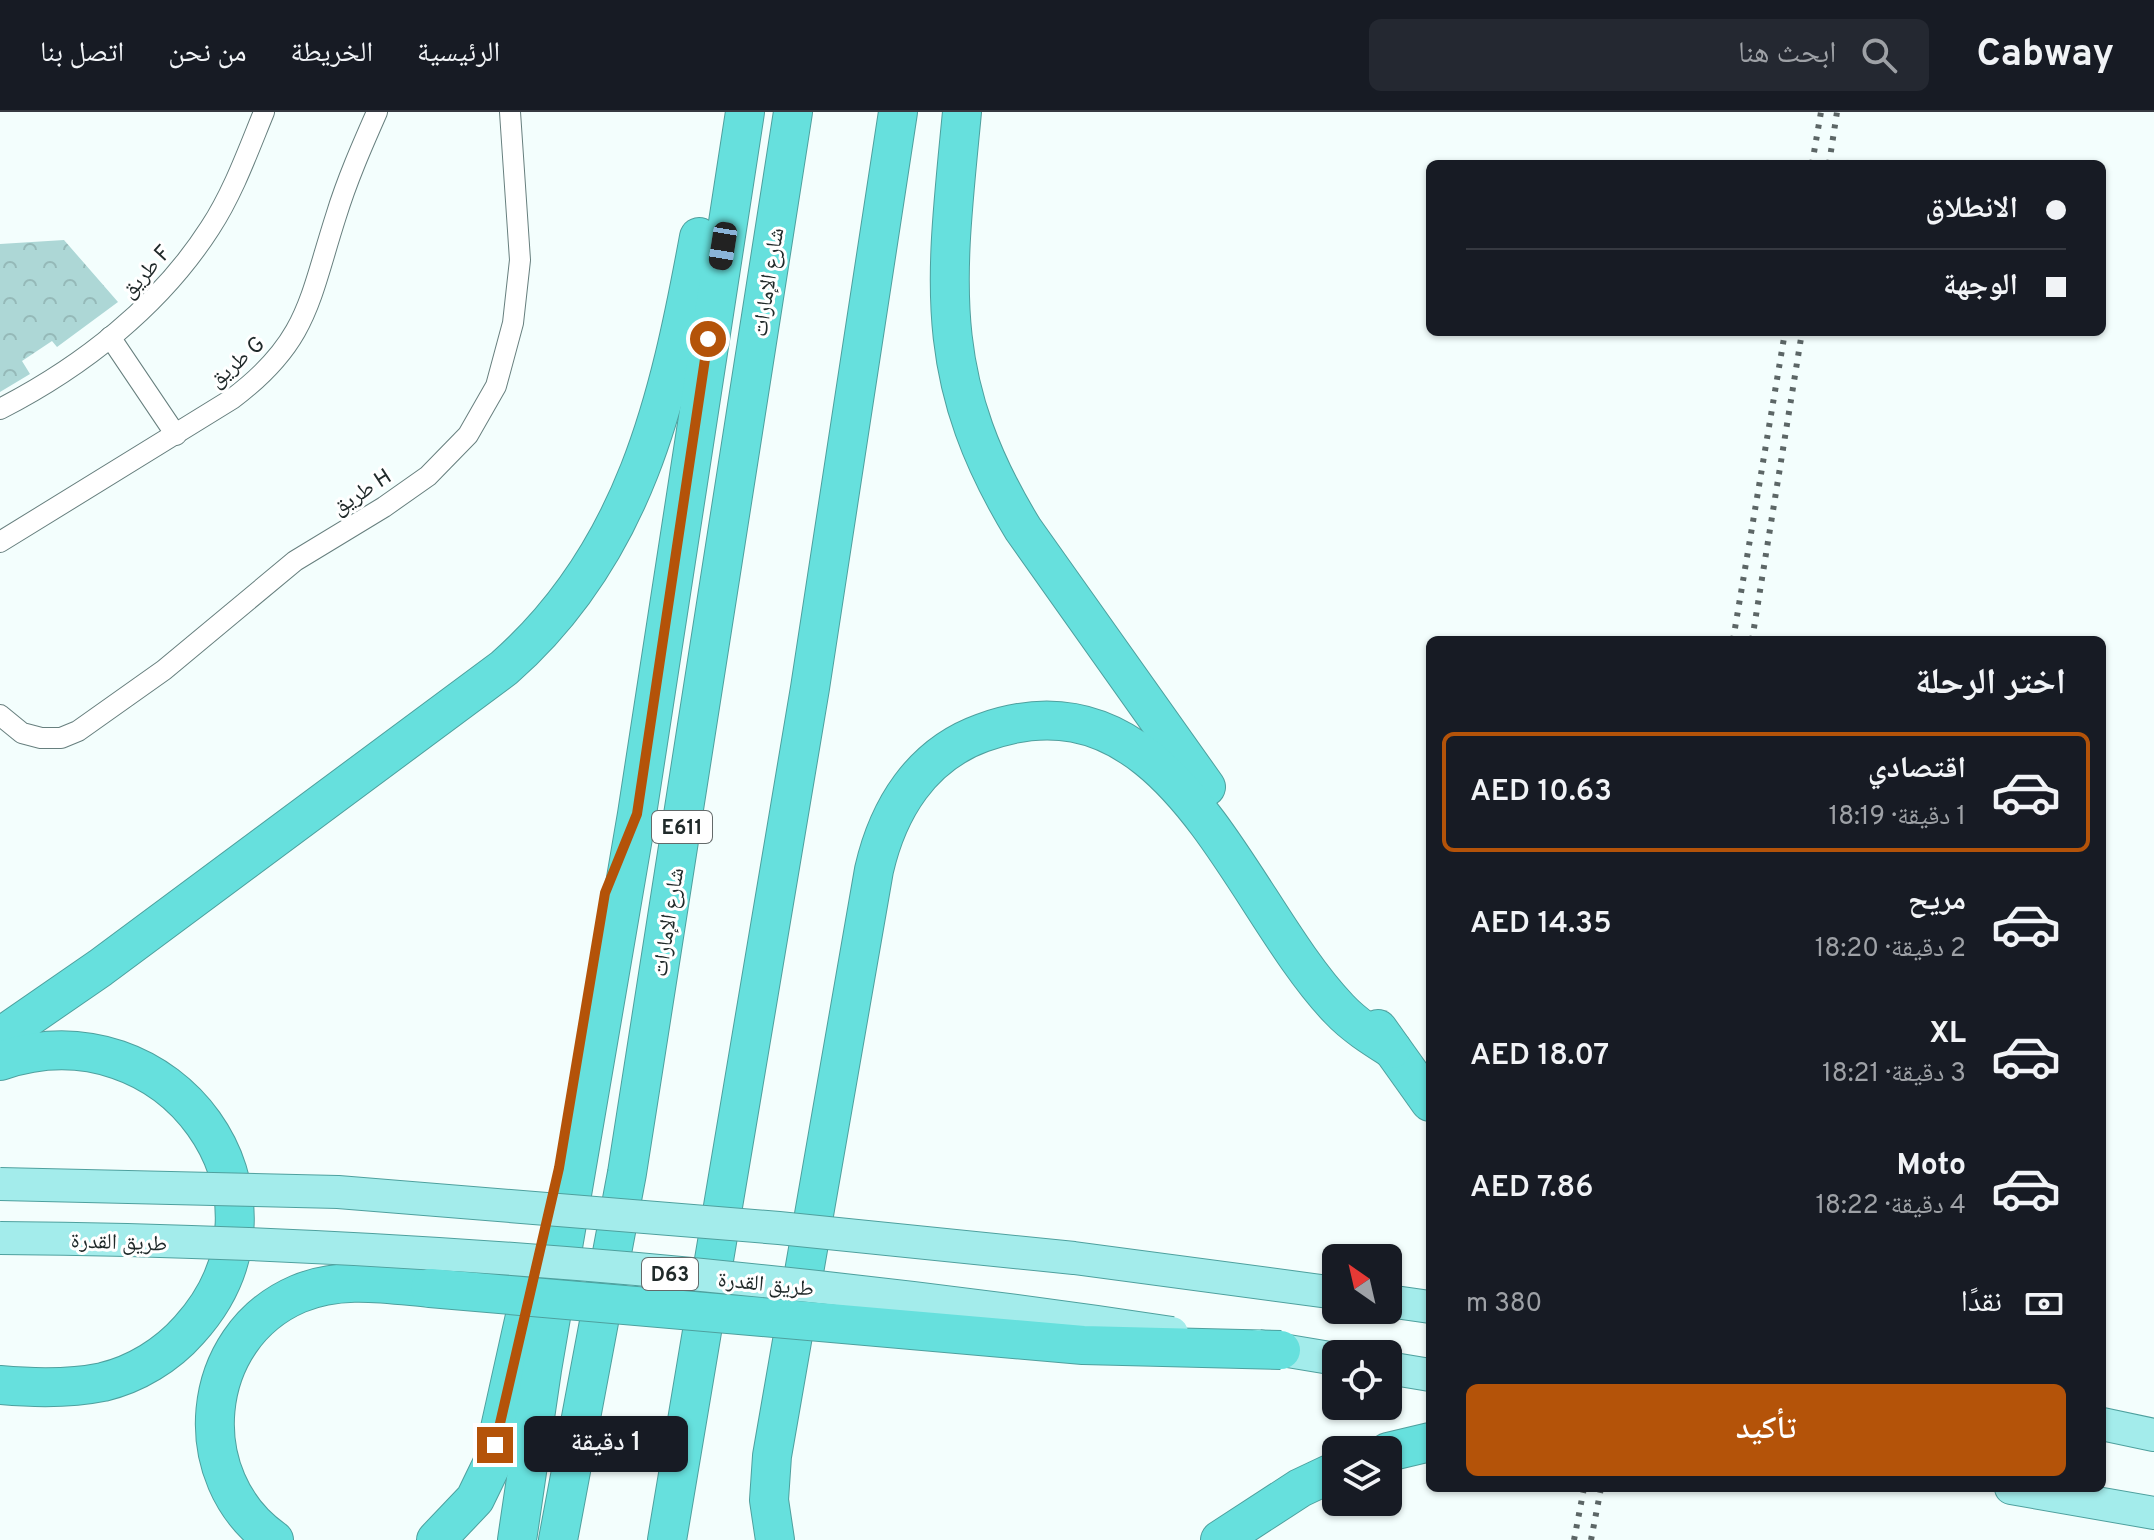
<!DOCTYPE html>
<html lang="ar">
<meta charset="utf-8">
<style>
:root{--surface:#171b24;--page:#242831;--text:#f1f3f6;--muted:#9ea1a6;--line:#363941;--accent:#b45309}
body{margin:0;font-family:Overpass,"Noto Naskh Arabic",sans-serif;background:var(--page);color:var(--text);direction:rtl;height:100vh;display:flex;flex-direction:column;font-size:30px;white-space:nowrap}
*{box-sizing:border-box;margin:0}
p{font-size:26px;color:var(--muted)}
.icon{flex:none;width:44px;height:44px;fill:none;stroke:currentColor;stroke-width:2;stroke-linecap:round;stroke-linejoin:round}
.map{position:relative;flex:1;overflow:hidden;direction:ltr}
.sheet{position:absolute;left:1426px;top:524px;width:680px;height:856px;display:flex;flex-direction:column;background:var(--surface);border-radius:12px;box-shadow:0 2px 6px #0004;direction:rtl}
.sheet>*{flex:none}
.hud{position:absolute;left:1426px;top:48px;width:680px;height:176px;border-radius:12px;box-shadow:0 2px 6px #0004;direction:rtl;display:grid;align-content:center;height:176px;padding:0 40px;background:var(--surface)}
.needle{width:52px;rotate:326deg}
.buttons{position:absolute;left:1322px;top:1132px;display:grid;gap:16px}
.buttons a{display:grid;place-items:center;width:80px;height:80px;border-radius:12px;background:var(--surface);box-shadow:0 2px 6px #0004;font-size:40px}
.end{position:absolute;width:36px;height:36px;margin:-18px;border:10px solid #b45309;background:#fff;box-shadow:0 0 0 4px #fff}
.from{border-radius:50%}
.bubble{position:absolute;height:56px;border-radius:12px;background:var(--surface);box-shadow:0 2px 6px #0004;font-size:26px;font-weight:600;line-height:56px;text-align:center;direction:rtl}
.car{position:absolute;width:24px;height:48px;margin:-24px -12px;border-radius:10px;box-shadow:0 0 6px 2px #0007;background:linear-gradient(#222 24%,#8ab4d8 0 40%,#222 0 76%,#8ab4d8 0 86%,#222 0)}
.hud b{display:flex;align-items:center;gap:28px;height:76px;font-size:30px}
.hud b+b{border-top:2px solid var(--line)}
.hud i{width:20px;height:20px;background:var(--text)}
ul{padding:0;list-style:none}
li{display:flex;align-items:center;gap:24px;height:120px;margin:0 16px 12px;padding:0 24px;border:4px solid transparent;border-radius:12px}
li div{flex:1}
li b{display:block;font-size:30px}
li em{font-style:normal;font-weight:600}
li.current{border-color:var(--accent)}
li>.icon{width:72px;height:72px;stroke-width:1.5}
h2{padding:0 40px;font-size:36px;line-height:96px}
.pay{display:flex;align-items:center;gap:20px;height:88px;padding:0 40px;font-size:30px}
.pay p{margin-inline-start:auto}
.button{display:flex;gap:16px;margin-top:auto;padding:16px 40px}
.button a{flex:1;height:92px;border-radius:12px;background:var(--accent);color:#fff;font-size:32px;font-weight:600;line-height:92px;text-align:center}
header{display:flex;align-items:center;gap:48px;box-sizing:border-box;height:112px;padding:0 40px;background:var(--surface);border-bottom:2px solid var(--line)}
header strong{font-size:38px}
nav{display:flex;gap:44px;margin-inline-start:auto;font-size:28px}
.search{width:560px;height:72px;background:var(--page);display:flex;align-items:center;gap:20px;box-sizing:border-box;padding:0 28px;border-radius:12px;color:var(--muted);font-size:30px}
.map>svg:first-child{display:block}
.park{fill:url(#park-crowns)}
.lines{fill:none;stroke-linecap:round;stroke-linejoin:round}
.minor-casing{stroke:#677f7e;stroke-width:22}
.primary-casing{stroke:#4ea09e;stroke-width:34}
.motorway-casing{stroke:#4ea09e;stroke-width:40}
.minor{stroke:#fff;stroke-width:20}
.primary{stroke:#a3eceb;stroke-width:32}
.motorway{stroke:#66e0dd;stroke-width:38}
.rail{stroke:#5c6666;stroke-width:6;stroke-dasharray:4 8;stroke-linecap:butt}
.primary-bridge-casing{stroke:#4ea09e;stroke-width:34;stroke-linecap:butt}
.motorway-bridge-casing{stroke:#4ea09e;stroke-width:40;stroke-linecap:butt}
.primary-bridge{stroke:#a3eceb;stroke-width:32}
.motorway-bridge{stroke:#66e0dd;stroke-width:38}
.route{stroke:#b45309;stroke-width:10}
.labels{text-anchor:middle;stroke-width:6;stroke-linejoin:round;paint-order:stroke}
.shield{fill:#fff;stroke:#636a6a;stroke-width:2}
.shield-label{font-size:20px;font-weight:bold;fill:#202a2a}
.street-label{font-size:22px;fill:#202a2a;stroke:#fff}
</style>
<header>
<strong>Cabway</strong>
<div class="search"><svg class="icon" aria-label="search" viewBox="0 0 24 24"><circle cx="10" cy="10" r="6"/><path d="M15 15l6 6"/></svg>ابحث هنا</div>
<nav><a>الرئيسية</a><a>الخريطة</a><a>من نحن</a><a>اتصل بنا</a></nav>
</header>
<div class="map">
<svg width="2154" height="1428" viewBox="0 0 2154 1428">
<defs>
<pattern id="park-crowns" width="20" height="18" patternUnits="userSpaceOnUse" patternTransform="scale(2)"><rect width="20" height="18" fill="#add7d6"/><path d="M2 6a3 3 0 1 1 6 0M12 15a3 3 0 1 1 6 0" fill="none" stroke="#95b9b8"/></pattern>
</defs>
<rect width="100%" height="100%" fill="#f3fefd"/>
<path class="park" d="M64,128L118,190L57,235L52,229L22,249L30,262L0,280V132Z"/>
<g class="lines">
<defs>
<g id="minor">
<path d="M110,225L176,323"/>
<path d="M0,297C82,255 160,194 210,116C233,81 248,39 264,0"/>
<path d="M0,430L232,287C308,230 309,188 336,104C347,68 362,34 377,0"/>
<path d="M0,603L22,621L41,626H61L78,619L164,558L295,449L384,395L428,364L468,323L496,274L513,211L520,148L510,0"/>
</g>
<g id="primary">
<path d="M1388,1189L1430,1195"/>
<path d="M1388,1256L1430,1263"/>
<path d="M2102,1312L2154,1323"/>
<path d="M2011,1376L2154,1401"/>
</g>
<g id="motorway">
<path d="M962,0C946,167 930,265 1023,417L1206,675"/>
<path d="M1378,917L1430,990"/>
<path d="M0,925L100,856L504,556C635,441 669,288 699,125"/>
<path d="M0,949C169,891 311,1084 189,1218C167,1243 136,1262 103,1270C69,1277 34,1276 0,1273"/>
<path d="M1388,1340L1430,1330"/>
<path d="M274,1428C186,1366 198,1225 298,1182C341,1164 385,1172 430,1176"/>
<path d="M436,1428L475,1387L492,1352L533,1168"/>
<path d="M517,1428L542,1258L637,702L745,0"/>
<path d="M558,1428L627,1061L793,0"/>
<path d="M667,1428L810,576L898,0"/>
<path d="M775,1428L769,1388L772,1344L874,758C888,697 921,643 982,621C1172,551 1238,792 1339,897C1354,913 1373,925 1392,937"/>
<path d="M1220,1428L1300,1376L1336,1359"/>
</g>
</defs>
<use href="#minor" class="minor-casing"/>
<use href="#primary" class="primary-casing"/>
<use href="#motorway" class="motorway-casing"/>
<use href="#minor" class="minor"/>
<use href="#primary" class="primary"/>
<use href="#motorway" class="motorway"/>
<g class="rail">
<path d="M1812,52L1821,0"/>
<path d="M1829,52L1837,0"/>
<path d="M1733,528L1785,220"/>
<path d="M1752,528L1802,220"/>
<path d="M1574,1428L1584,1376"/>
<path d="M1591,1428L1601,1376"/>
</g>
<defs>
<g id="primary-bridge">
<path d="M0,1072L338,1080L779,1116L1074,1146L1336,1181"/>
<path d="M0,1126C391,1129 785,1163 1172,1221"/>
<path d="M1258,1234L1336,1247"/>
</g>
<path id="motorway-bridge" d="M430,1176L1083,1233L1281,1238"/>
</defs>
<use href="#primary-bridge" class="primary-bridge-casing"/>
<use href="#motorway-bridge" class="motorway-bridge-casing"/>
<use href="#primary-bridge" class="primary-bridge"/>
<use href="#motorway-bridge" class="motorway-bridge"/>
</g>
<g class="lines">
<path class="route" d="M495,1333L559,1056L605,781L637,702L708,227"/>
</g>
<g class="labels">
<g class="shield">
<rect x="652" y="699" width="60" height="32" rx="6"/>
<rect x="642" y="1146" width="56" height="32" rx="6"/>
</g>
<g class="shield-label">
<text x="682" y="722">E611</text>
<text x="670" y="1169">D63</text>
</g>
<g class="street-label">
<text transform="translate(145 159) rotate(-48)" y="8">طريق F</text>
<text transform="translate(767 170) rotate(-81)" y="8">شارع الإمارات</text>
<text transform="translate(236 249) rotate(-41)" y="8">طريق G</text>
<text transform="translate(361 379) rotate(-33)" y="8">طريق H</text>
<text transform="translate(667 810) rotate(-81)" y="8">شارع الإمارات</text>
<text transform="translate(119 1129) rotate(2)" y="8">طريق القدرة</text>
<text transform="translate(766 1171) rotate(6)" y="8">طريق القدرة</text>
</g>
</g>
</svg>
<div class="buttons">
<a><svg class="needle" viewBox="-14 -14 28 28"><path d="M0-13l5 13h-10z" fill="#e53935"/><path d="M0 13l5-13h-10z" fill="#9ea1a6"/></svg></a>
<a><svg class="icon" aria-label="locate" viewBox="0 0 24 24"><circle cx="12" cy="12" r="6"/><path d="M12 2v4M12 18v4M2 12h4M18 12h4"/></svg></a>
<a><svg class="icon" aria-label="layers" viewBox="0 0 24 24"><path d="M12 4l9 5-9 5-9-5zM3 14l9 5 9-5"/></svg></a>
</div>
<i class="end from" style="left:708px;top:227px"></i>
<i class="end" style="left:495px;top:1333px"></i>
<div class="bubble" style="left:524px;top:1304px;width:164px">1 دقيقة</div>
<i class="car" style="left:723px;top:134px;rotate:189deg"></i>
<div class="hud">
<b><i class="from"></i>الانطلاق</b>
<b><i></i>الوجهة</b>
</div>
<section class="sheet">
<h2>اختر الرحلة</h2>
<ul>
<li class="current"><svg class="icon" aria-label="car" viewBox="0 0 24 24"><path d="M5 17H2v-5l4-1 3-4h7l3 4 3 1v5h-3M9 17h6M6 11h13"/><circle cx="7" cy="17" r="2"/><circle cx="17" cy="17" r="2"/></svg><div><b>اقتصادي</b><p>1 دقيقة · 18:19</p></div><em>AED 10.63</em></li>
<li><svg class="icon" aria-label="car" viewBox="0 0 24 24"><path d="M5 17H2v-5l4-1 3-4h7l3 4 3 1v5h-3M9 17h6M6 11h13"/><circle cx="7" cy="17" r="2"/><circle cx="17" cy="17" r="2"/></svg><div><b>مريح</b><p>2 دقيقة · 18:20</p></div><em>AED 14.35</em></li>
<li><svg class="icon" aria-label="car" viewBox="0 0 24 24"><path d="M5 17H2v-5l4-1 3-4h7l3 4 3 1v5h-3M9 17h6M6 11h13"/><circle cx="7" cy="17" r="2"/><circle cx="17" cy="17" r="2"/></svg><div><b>XL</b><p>3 دقيقة · 18:21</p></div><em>AED 18.07</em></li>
<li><svg class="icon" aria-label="car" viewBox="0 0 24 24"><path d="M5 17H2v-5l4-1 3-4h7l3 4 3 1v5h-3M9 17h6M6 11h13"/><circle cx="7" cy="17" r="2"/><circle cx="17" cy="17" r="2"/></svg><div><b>Moto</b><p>4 دقيقة · 18:22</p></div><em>AED 7.86</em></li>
</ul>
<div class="pay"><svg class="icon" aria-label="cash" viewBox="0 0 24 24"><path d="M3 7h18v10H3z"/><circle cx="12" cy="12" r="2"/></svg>نقدًا<p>380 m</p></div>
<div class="button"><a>تأكيد</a></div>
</section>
</div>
